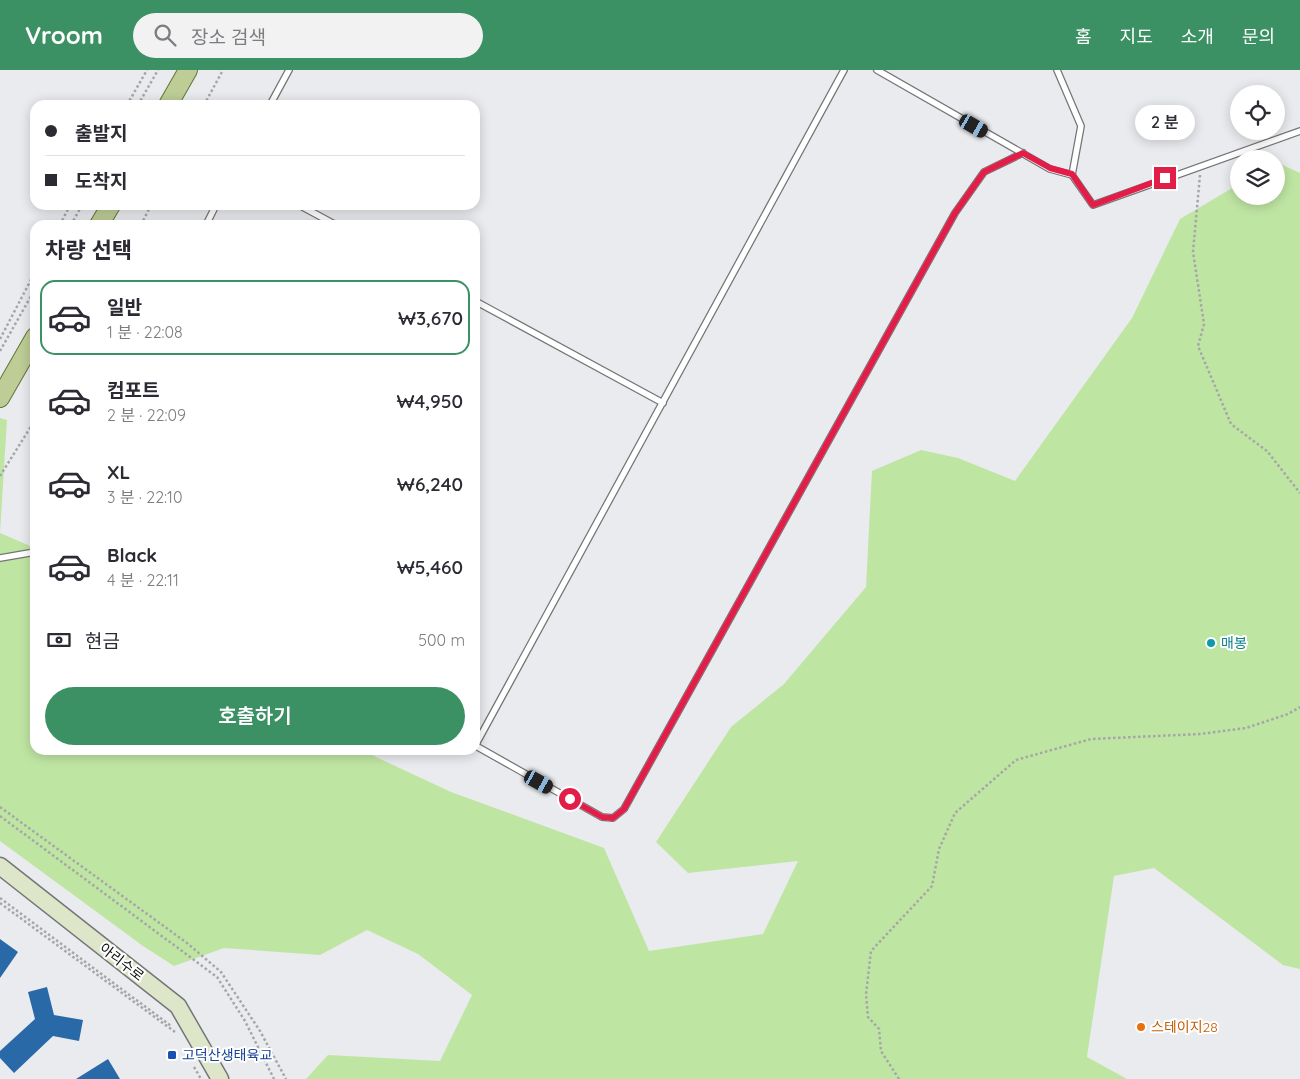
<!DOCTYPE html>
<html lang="ko">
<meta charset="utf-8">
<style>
:root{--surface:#fff;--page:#f2f2f3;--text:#2b2b33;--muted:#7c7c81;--line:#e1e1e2;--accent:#3b9164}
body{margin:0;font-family:Quicksand,"Noto Sans KR",sans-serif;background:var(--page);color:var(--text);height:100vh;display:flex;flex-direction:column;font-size:19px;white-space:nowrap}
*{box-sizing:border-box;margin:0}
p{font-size:16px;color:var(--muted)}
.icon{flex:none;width:28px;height:28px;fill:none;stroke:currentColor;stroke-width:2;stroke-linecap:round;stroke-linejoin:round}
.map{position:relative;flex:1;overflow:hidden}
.panel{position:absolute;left:30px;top:150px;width:450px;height:535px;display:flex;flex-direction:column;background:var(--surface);border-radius:15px;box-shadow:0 2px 12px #0003}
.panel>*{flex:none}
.hud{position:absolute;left:30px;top:30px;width:450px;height:110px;border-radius:15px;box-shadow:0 2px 12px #0003;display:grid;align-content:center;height:110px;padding:0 15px;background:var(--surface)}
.tools{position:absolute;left:1230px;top:15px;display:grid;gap:10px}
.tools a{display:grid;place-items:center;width:55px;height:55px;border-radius:50%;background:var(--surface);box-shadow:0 2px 12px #0003;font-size:25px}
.end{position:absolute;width:22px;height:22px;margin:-11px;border:6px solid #e11d48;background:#fff;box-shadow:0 0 0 2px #fff}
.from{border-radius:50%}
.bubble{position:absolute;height:35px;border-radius:18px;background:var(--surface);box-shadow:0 2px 12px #0003;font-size:16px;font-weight:600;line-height:35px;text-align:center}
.car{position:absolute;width:15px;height:30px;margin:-15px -8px;border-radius:6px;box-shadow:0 0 4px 1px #0007;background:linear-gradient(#222 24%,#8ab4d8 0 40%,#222 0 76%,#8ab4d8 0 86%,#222 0)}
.hud b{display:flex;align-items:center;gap:18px;height:48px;font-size:19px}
.hud b+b{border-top:1px solid var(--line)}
.hud i{width:12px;height:12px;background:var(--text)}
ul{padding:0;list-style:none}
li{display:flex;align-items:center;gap:15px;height:75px;margin:0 10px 8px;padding:0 5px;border:2px solid transparent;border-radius:15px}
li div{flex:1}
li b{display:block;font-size:19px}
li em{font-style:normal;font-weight:600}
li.active{border-color:var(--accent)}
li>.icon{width:45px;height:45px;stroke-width:1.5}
h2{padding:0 15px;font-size:22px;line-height:60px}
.pay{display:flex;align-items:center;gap:12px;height:55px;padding:0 15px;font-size:19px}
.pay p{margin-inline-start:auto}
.button{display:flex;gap:10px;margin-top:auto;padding:10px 15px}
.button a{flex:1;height:58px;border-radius:30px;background:var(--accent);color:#fff;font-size:20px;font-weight:600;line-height:58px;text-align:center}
header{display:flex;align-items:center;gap:30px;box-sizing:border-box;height:70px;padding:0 25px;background:var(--accent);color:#fff}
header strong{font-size:24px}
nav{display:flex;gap:28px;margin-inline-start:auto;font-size:18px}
.search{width:350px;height:45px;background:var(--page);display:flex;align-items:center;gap:12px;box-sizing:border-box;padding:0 18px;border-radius:28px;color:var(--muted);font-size:19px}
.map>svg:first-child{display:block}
.green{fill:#bfe5a3}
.building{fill:#2969a8}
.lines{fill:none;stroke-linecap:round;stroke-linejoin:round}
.lane-casing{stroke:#747577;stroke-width:8}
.secondary-casing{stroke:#747577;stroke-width:19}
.primary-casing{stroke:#627438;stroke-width:20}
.path{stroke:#a5a6a8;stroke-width:2.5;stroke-dasharray:2.5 2.5;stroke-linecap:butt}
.lane{stroke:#fff;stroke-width:5.5}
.secondary{stroke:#dee6ca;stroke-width:16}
.primary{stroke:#bdcd95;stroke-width:18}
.route{stroke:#e11d48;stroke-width:6}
.culture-dot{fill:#0f9aa8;stroke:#fff;stroke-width:2}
.food-dot{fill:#e8710a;stroke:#fff;stroke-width:2}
.transit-dot{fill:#1a4fb4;stroke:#fff;stroke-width:2}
.labels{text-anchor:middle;stroke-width:4;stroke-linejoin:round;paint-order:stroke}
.culture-label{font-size:14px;fill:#0d838f;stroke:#fff;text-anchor:start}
.street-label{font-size:14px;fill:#0b0c0c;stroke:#fff}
.food-label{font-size:14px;fill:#c56008;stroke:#fff;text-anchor:start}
.transit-label{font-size:14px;fill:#164399;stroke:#fff;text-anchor:start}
</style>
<header>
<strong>Vroom</strong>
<div class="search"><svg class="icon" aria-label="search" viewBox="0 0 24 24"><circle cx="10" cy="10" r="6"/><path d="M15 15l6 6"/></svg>장소 검색</div>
<nav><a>홈</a><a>지도</a><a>소개</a><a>문의</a></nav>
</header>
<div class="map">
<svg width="1300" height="1009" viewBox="0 0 1300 1009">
<rect width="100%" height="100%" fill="#eaebee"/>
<path class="green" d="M1276,92L1300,103V899L1283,895L1154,798L1114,806L1087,987L1127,1009H306L328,985L440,991L472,925L418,884L367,860L320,885L224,878L174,896L143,876L0,771V348L7,350L0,463L35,478V680H361L451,722L604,778L649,881L763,864L798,791L688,803L656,772L731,657L784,614L866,517L872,401L921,380L958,388L1015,411L1132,248L1180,149L1239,114V126H1276Z"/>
<g class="building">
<path d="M0,869L18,882L0,908Z"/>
<path d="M47,917L54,945L83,950L79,971L53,966L14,1003L0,988V981L35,949L28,922Z"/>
<path d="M108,989L120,1009H76Z"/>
</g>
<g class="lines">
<defs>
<g id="lane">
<path d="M877,0L1050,99L1072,105"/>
<path d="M1057,0L1081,56L1072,105L1093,135L1300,61"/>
<path d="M270,35L289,0"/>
<path d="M299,135L336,155"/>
<path d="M206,155L216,135"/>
<path d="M475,231L663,333"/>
<path d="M0,488L35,482"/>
<path d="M475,676L844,0"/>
<path d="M476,676L602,747L613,748L624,739L955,143L984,102L1023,83"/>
</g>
<path id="secondary" d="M0,796L178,936L220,1009"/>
<g id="primary">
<path d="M168,35L188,0"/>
<path d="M99,155L111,135"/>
<path d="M0,328L35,267"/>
</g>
</defs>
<use href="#lane" class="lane-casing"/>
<use href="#secondary" class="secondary-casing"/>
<use href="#primary" class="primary-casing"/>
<g class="path">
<path d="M127,35L147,0"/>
<path d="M138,35L158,0"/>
<path d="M204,35L223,0"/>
<path d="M1200,105L1193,182L1204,254L1198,276L1231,354L1267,381L1300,423"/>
<path d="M60,155L70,135"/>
<path d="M71,155L82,135"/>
<path d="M141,155L151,135"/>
<path d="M0,269L35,202"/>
<path d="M0,281L35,219"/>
<path d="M0,406L35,350"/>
<path d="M0,737L187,873L221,902L260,961L286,1009"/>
<path d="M0,746L217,907L245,951L274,1009"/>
<path d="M0,828L171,956"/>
<path d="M0,833L175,962"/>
<path d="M194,997L201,1009"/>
<path d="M899,1009L881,981L879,959L868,947L866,924L871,881L932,816L939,779L955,743L1016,690L1091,669L1200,664L1246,658L1288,644L1300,637"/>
</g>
<use href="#lane" class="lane"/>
<use href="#secondary" class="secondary"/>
<use href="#primary" class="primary"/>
</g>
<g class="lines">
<path class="route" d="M570,729L602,747L613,748L624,739L955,143L984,102L1023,83L1050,98L1072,104L1093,135L1165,108"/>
</g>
<circle class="culture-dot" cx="1211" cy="573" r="5"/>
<circle class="food-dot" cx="1141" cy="957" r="5"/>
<rect class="transit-dot" x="167" y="980" width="10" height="10" rx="2.5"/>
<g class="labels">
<g class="culture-label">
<text x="1221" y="578">매봉</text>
</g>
<g class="street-label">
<text transform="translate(122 892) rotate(38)" y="5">아리수로</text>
</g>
<g class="food-label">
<text x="1151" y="962">스테이지28</text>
</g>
<g class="transit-label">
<text x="182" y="990">고덕산생태육교</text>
</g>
</g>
</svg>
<div class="tools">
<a><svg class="icon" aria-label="locate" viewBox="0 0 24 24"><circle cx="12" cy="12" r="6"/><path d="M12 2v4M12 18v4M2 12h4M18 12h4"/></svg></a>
<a><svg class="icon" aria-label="layers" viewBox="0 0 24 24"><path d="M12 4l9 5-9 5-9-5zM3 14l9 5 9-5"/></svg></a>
</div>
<i class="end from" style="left:570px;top:729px"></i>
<i class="end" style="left:1165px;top:108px"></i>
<div class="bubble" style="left:1135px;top:35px;width:60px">2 분</div>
<i class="car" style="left:974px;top:56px;rotate:120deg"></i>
<i class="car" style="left:539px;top:712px;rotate:119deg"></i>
<div class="hud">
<b><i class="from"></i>출발지</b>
<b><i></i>도착지</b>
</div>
<section class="panel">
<h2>차량 선택</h2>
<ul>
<li class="active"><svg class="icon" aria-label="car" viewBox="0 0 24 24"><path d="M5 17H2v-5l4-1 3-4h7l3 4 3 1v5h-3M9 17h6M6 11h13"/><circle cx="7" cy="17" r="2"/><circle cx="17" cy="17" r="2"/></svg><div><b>일반</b><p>1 분 · 22:08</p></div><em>₩3,670</em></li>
<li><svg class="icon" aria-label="car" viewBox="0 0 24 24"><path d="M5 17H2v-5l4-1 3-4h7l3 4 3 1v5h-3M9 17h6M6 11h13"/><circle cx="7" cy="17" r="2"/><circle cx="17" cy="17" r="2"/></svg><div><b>컴포트</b><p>2 분 · 22:09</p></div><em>₩4,950</em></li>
<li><svg class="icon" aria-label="car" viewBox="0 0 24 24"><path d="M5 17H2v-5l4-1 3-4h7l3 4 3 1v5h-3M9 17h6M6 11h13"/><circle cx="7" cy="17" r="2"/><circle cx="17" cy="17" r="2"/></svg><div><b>XL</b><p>3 분 · 22:10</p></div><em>₩6,240</em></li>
<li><svg class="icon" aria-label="car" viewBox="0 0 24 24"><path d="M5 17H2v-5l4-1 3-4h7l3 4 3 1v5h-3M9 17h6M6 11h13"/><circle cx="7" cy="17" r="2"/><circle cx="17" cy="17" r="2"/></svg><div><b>Black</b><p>4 분 · 22:11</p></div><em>₩5,460</em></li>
</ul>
<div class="pay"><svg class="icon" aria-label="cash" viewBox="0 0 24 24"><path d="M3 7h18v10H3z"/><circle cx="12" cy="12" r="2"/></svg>현금<p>500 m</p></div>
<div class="button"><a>호출하기</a></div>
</section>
</div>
